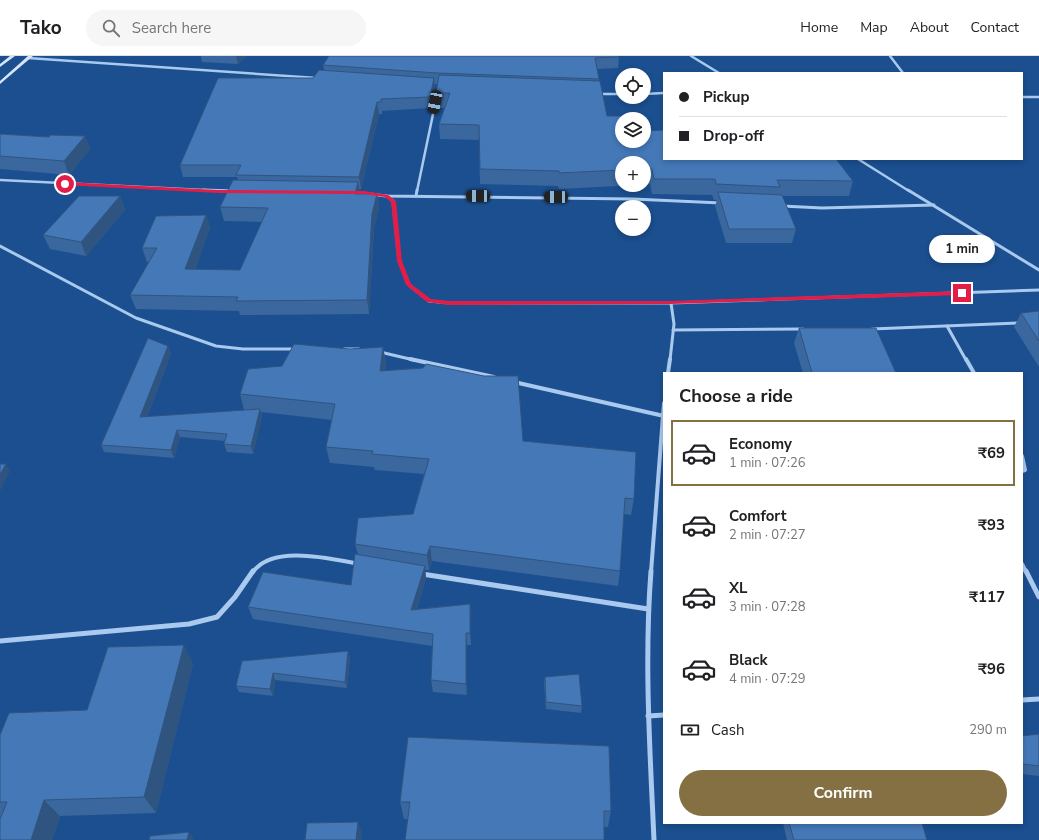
<!DOCTYPE html>
<meta charset="utf-8">
<style>
:root{--surface:#fff;--page:#f6f6f6;--text:#202124;--muted:#757577;--line:#e0e0e0;--accent:#847042}
body{margin:0;font-family:"Nunito Sans",sans-serif;background:var(--page);color:var(--text);height:100vh;display:flex;flex-direction:column;font-size:15px;white-space:nowrap}
*{box-sizing:border-box;margin:0}
p{font-size:13px;color:var(--muted)}
.icon{flex:none;width:22px;height:22px;fill:none;stroke:currentColor;stroke-width:2;stroke-linecap:round;stroke-linejoin:round}
.map{position:relative;flex:1;overflow:hidden}
.drawer{position:absolute;left:663px;top:316px;width:360px;height:452px;display:flex;flex-direction:column;background:var(--surface);border-radius:0px;box-shadow:0 2px 6px #0003}
.drawer>*{flex:none}
.guide{position:absolute;left:663px;top:16px;width:360px;height:88px;border-radius:0px;box-shadow:0 2px 6px #0003;display:grid;align-content:center;height:88px;padding:0 16px;background:var(--surface)}
.controls{position:absolute;left:615px;top:12px;display:grid;gap:8px}
.controls a{display:grid;place-items:center;width:36px;height:36px;border-radius:50%;background:var(--surface);box-shadow:0 2px 6px #0003;font-size:20px}
.end{position:absolute;width:18px;height:18px;margin:-9px;border:5px solid #e11d48;background:#fff;box-shadow:0 0 0 2px #fff}
.from{border-radius:50%}
.bubble{position:absolute;height:28px;border-radius:14px;background:var(--surface);box-shadow:0 2px 6px #0003;font-size:13px;font-weight:700;line-height:28px;text-align:center}
.car{position:absolute;width:12px;height:24px;margin:-12px -6px;border-radius:5px;box-shadow:0 0 3px 1px #0007;background:linear-gradient(#222 24%,#8ab4d8 0 40%,#222 0 76%,#8ab4d8 0 86%,#222 0)}
.guide b{display:flex;align-items:center;gap:14px;height:38px;font-size:15px}
.guide b+b{border-top:1px solid var(--line)}
.guide i{width:10px;height:10px;background:var(--text)}
ul{padding:0;list-style:none}
li{display:flex;align-items:center;gap:12px;height:66px;margin:0 8px 6px;padding:0 8px;border:2px solid transparent;border-radius:0px}
li div{flex:1}
li b{display:block;font-size:15px}
li em{font-style:normal;font-weight:700}
li.selected{border-color:var(--accent)}
li>.icon{width:36px;height:36px;stroke-width:1.5}
h2{padding:0 16px;font-size:18px;line-height:48px}
.pay{display:flex;align-items:center;gap:10px;height:44px;padding:0 16px;font-size:15px}
.pay p{margin-inline-start:auto}
.cta{display:flex;gap:8px;margin-top:auto;padding:8px 16px}
.cta a{flex:1;height:46px;border-radius:24px;background:var(--accent);color:#fff;font-size:16px;font-weight:700;line-height:46px;text-align:center}
header{display:flex;align-items:center;gap:24px;box-sizing:border-box;height:56px;padding:0 20px;background:var(--surface);border-bottom:1px solid var(--line)}
header strong{font-size:19px}
nav{display:flex;gap:22px;margin-inline-start:auto;font-size:14px}
.search{width:280px;height:36px;background:var(--page);display:flex;align-items:center;gap:10px;box-sizing:border-box;padding:0 14px;border-radius:22px;color:var(--muted);font-size:15px}
.map>svg:first-child{display:block}
.lines{fill:none;stroke-linecap:round;stroke-linejoin:round}
.minor-far3{stroke:#a9c9ee;stroke-width:2.5}
.minor-far2{stroke:#a9c9ee;stroke-width:3}
.minor-far1{stroke:#a9c9ee;stroke-width:4}
.minor{stroke:#a9c9ee;stroke-width:5}
.secondary{fill:#d6e6fa;fill-rule:evenodd}
.wall{fill:#3a679d}
.shaded-wall{fill:#305480}
.building{fill:#4478b7;stroke:#305480}
.route{fill:#e11d48}
</style>
<header>
<strong>Tako</strong>
<div class="search"><svg class="icon" aria-label="search" viewBox="0 0 24 24"><circle cx="10" cy="10" r="6"/><path d="M15 15l6 6"/></svg>Search here</div>
<nav><a>Home</a><a>Map</a><a>About</a><a>Contact</a></nav>
</header>
<div class="map">
<svg width="1039" height="784" viewBox="0 0 1039 784">
<rect width="100%" height="100%" fill="#1b4f8f"/>
<g class="lines">
<g class="minor-far3">
<path d="M691,0L719,17"/>
<path d="M890,0L903,17"/>
<path d="M28,2L317,22"/>
<path d="M598,38H622"/>
<path d="M644,38L664,37"/>
<path d="M1022,41H1039"/>
<path d="M858,103L909,135"/>
<path d="M0,124L224,135"/>
<path d="M417,135L437,39"/>
</g>
<g class="minor-far2">
<path d="M203,134L233,135"/>
<path d="M908,134L1039,214"/>
<path d="M354,136L386,140L633,143L721,147"/>
<path d="M387,140L393,145L399,205L409,229L429,245L449,247H671L1039,234"/>
<path d="M416,140L417,134"/>
<path d="M782,150L822,152L934,149"/>
<path d="M0,190L136,262L216,290L243,293H295"/>
<path d="M947,270L966,304"/>
<path d="M872,273L1021,267"/>
<path d="M673,274L803,273"/>
<path d="M344,293H359"/>
<path d="M380,296L414,304"/>
<path d="M670,304L674,268L671,247"/>
</g>
<g class="minor-far1">
<path d="M410,303L494,321"/>
<path d="M966,303L974,317"/>
<path d="M668,317L670,303"/>
<path d="M514,326L664,360"/>
<path d="M1022,400L1025,414L1022,415"/>
<path d="M1022,508L1026,516"/>
<path d="M253,516C273,488 331,503 360,508"/>
<path d="M651,516L664,347"/>
</g>
<g class="minor">
<path d="M651,515C644,605 650,695 654,784"/>
<path d="M1026,515L1039,541"/>
<path d="M422,518L648,553"/>
<path d="M0,585L189,568L217,561L235,541L253,515"/>
<path d="M1022,644L1039,643"/>
<path d="M648,660L664,659"/>
</g>
<g class="secondary">
<path d="M10,0H15L0,11V8Z"/>
<path d="M28,0H33L0,28V25Z"/>
</g>
</g>
<g class="wall">
<path d="M201,0H246L238,8L202,6Z"/>
<path d="M619,1L618,12L597,13L599,23V25L607,60L622,85L853,125L849,140H782L796,173L792,187H726L715,150L717,144H714L712,139L652,138L650,128L644,129V107H622V129H637L559,133L558,130L480,128L479,84L440,83L439,68L445,52H437L436,37L437,28H434L435,34L431,52L382,55V58H379L361,133H359V138H377L379,151L374,172L369,258L240,259L239,255L136,253L130,239L149,206H147L142,192L206,159L210,172L195,213L240,214L262,166L224,165L220,151L238,124L237,121H183L180,109L313,22L324,14L323,9Z"/>
<path d="M0,78L49,81L85,80L90,93L69,119L0,113Z"/>
<path d="M120,140L125,154L86,200L50,193L43,179Z"/>
<path d="M1039,255V311L1014,271L1021,257Z"/>
<path d="M799,272L896,317H803L794,287Z"/>
<path d="M168,290L171,298L147,361L244,354L240,338L282,310L350,293L383,291L386,307L385,315L523,385L634,443L631,459L624,458L620,515L618,530L432,505L429,514H425L426,522L417,553L470,548L471,561V589H467V639L433,636L431,624L432,590L253,563L248,551L351,529L358,499L355,488L413,458L424,418L375,414L374,411L330,407L326,391L332,364L261,356L262,360L253,398L227,396L224,388L225,385L180,381L174,402L104,396L101,389Z"/>
<path d="M348,595L350,602L347,632L275,624L273,640L239,636L236,630L242,605Z"/>
<path d="M193,607L156,757L60,760L52,784H0V679L87,654Z"/>
<path d="M545,621L582,650L581,657L546,653L544,628Z"/>
<path d="M1039,678V720L1022,718V680Z"/>
<path d="M400,746L611,755L608,771L404,763Z"/>
<path d="M783,767H922L927,784H787Z"/>
</g>
<g class="shaded-wall">
<path d="M236,0H246L238,8Z"/>
<path d="M434,22L435,34L431,52L430,41Z"/>
<path d="M377,46L379,58L361,133L359,121Z"/>
<path d="M85,80L90,93L69,119L64,105Z"/>
<path d="M358,126L360,139L355,138Z"/>
<path d="M377,138L379,151L374,172L369,258L367,244L372,158Z"/>
<path d="M120,140L125,154L86,200L81,186Z"/>
<path d="M206,159L210,172L190,227L185,213Z"/>
<path d="M168,290L171,298L144,369L140,361Z"/>
<path d="M383,291L386,307L383,331L380,315Z"/>
<path d="M260,353L262,360L253,398L251,390Z"/>
<path d="M177,374L180,381L174,402L171,394Z"/>
<path d="M6,408L10,415L0,435V419Z"/>
<path d="M430,490L432,505L429,514L427,499Z"/>
<path d="M425,510L426,522L413,566L411,554Z"/>
<path d="M470,548L471,561V589L470,577Z"/>
<path d="M466,577L467,589V639L466,628Z"/>
<path d="M184,589L193,607L156,757L144,741Z"/>
<path d="M348,595L350,602L347,632L345,626Z"/>
<path d="M273,617L275,624L273,640L270,633Z"/>
<path d="M44,744L60,760L52,784H31Z"/>
<path d="M358,766L362,777L361,784H356Z"/>
<path d="M189,776L193,782V784H187Z"/>
</g>
<g class="building">
<path d="M329,0H618L619,1L595,2L599,23L437,17L323,9Z"/>
<path d="M319,14L434,22L430,41L381,43V46H377L359,121L236,119L241,109H180L218,22H313Z"/>
<path d="M439,19L600,25L607,60H621L622,63V85H644V75L664,74V103H836L853,125L777,124L780,131L716,128L715,123H654L652,113H644V107H622V114L559,117V115L480,113L479,69L439,68L450,37H436Z"/>
<path d="M0,78L49,81L50,79L85,80L64,105L0,100Z"/>
<path d="M233,124L358,126L355,138H377L372,158L367,244L236,245L238,241L130,239L157,192H142L156,160L206,159L185,213L240,214L268,152L220,151Z"/>
<path d="M718,136L782,139L796,173H729Z"/>
<path d="M79,140H120L81,186L43,179Z"/>
<path d="M1039,255V285L1021,257Z"/>
<path d="M799,272H876L896,317H812Z"/>
<path d="M148,282L168,290L140,361L260,353L251,390L224,388L227,378L177,374L171,394L101,389Z"/>
<path d="M294,288L350,293L383,291L380,315L423,312L426,308L484,320H518L523,385L636,396L634,443L625,442L620,515L430,490L427,499L355,488L358,462L413,458L429,403L372,398L373,395L326,391L335,348L240,338L248,313L282,310Z"/>
<path d="M0,408H6L0,419Z"/>
<path d="M355,498L425,510L411,554L470,548V577H466V628L431,624L433,578L248,551L263,516L351,529Z"/>
<path d="M184,589L144,741L44,744L31,784H0V763L7,746H0V679L9,657L87,654L108,591Z"/>
<path d="M348,595L345,626L273,617L270,633L236,630L242,605Z"/>
<path d="M579,618L582,650L546,646L545,621Z"/>
<path d="M1039,678V710L1022,708V680Z"/>
<path d="M408,681L609,690L611,755H604V784H405L410,746H400Z"/>
<path d="M358,766L356,784H305L307,767Z"/>
<path d="M789,767H922L927,784H794Z"/>
<path d="M189,776L187,784H149L150,780Z"/>
</g>
<path class="route" d="M65,126L218,134L364,135L388,139L396,145L402,205L411,228L431,243L449,245H671L962,235L965,237L962,239L671,248L449,249L427,246L406,229L397,205L391,146L385,141L364,138L218,137L63,129Z"/>
</svg>
<div class="controls">
<a><svg class="icon" aria-label="locate" viewBox="0 0 24 24"><circle cx="12" cy="12" r="6"/><path d="M12 2v4M12 18v4M2 12h4M18 12h4"/></svg></a>
<a><svg class="icon" aria-label="layers" viewBox="0 0 24 24"><path d="M12 4l9 5-9 5-9-5zM3 14l9 5 9-5"/></svg></a>
<a>+</a>
<a>−</a>
</div>
<i class="end from" style="left:65px;top:128px"></i>
<i class="end" style="left:962px;top:237px"></i>
<div class="bubble" style="left:929px;top:179px;width:66px">1 min</div>
<i class="car" style="left:435px;top:46px;rotate:191deg"></i>
<i class="car" style="left:478px;top:140px;rotate:271deg"></i>
<i class="car" style="left:556px;top:141px;rotate:271deg"></i>
<div class="guide">
<b><i class="from"></i>Pickup</b>
<b><i></i>Drop-off</b>
</div>
<section class="drawer">
<h2>Choose a ride</h2>
<ul>
<li class="selected"><svg class="icon" aria-label="car" viewBox="0 0 24 24"><path d="M5 17H2v-5l4-1 3-4h7l3 4 3 1v5h-3M9 17h6M6 11h13"/><circle cx="7" cy="17" r="2"/><circle cx="17" cy="17" r="2"/></svg><div><b>Economy</b><p>1 min · 07:26</p></div><em>₹69</em></li>
<li><svg class="icon" aria-label="car" viewBox="0 0 24 24"><path d="M5 17H2v-5l4-1 3-4h7l3 4 3 1v5h-3M9 17h6M6 11h13"/><circle cx="7" cy="17" r="2"/><circle cx="17" cy="17" r="2"/></svg><div><b>Comfort</b><p>2 min · 07:27</p></div><em>₹93</em></li>
<li><svg class="icon" aria-label="car" viewBox="0 0 24 24"><path d="M5 17H2v-5l4-1 3-4h7l3 4 3 1v5h-3M9 17h6M6 11h13"/><circle cx="7" cy="17" r="2"/><circle cx="17" cy="17" r="2"/></svg><div><b>XL</b><p>3 min · 07:28</p></div><em>₹117</em></li>
<li><svg class="icon" aria-label="car" viewBox="0 0 24 24"><path d="M5 17H2v-5l4-1 3-4h7l3 4 3 1v5h-3M9 17h6M6 11h13"/><circle cx="7" cy="17" r="2"/><circle cx="17" cy="17" r="2"/></svg><div><b>Black</b><p>4 min · 07:29</p></div><em>₹96</em></li>
</ul>
<div class="pay"><svg class="icon" aria-label="cash" viewBox="0 0 24 24"><path d="M3 7h18v10H3z"/><circle cx="12" cy="12" r="2"/></svg>Cash<p>290 m</p></div>
<div class="cta"><a>Confirm</a></div>
</section>
</div>
